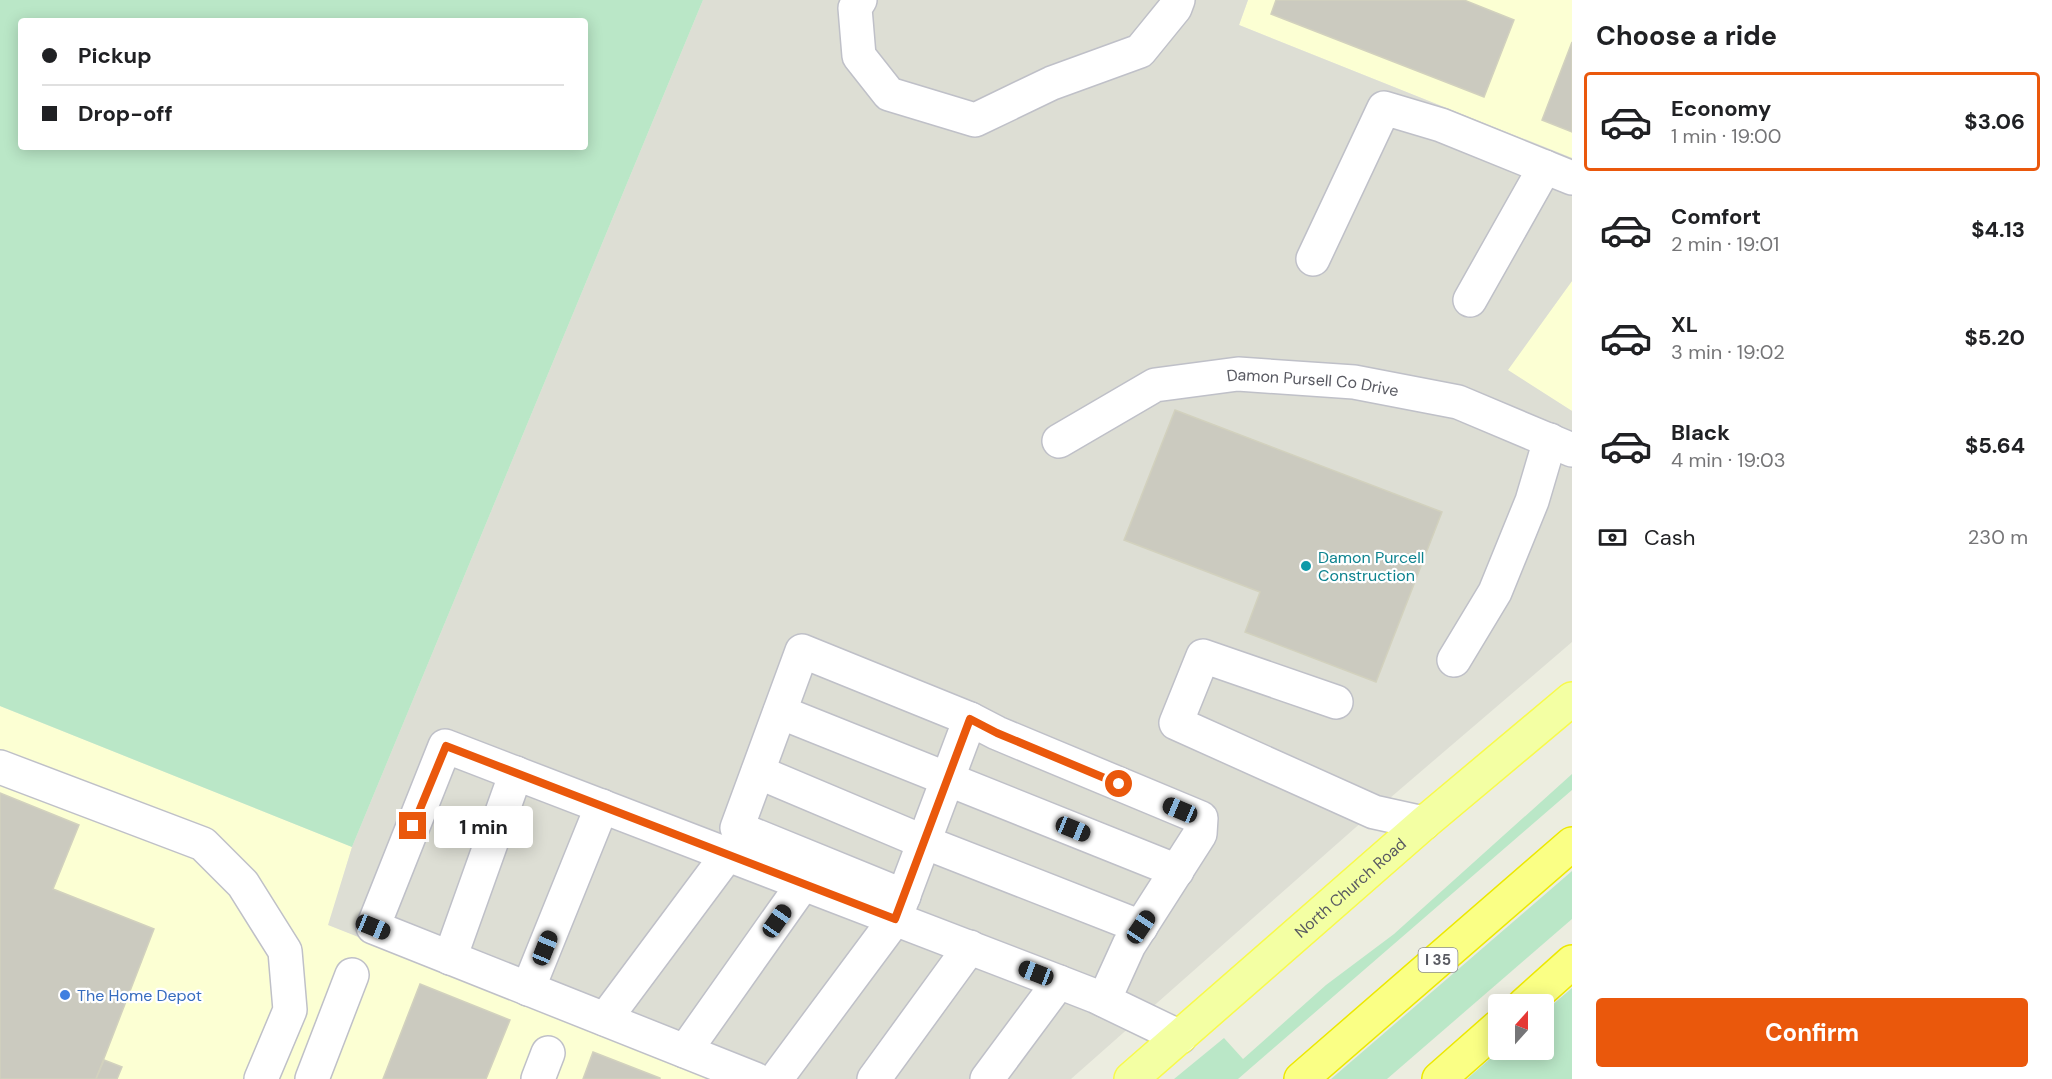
<!DOCTYPE html>
<meta charset="utf-8">
<style>
:root{--surface:#fff;--page:#f6f6f6;--text:#202124;--muted:#757577;--line:#e0e0e0;--accent:#ea580c}
body{margin:0;font-family:"DM Sans",sans-serif;background:var(--page);color:var(--text);height:100vh;display:flex;flex-direction:column;font-size:22px;white-space:nowrap}
*{box-sizing:border-box;margin:0}
p{font-size:20px;color:var(--muted)}
.icon{flex:none;width:33px;height:33px;fill:none;stroke:currentColor;stroke-width:2;stroke-linecap:round;stroke-linejoin:round}
.map{position:relative;flex:1;overflow:hidden}
.sheet{display:flex;flex-direction:column;background:var(--surface);width:480px}
.sheet>*{flex:none}
.top-card{position:absolute;left:18px;top:18px;width:570px;height:132px;border-radius:6px;box-shadow:0 3px 15px #0003;display:grid;align-content:center;height:132px;padding:0 24px;background:var(--surface)}
.needle{width:39px;rotate:21deg}
.tools{position:absolute;left:1488px;top:994px;display:grid;gap:12px}
.tools a{display:grid;place-items:center;width:66px;height:66px;border-radius:6px;background:var(--surface);box-shadow:0 3px 15px #0003;font-size:30px}
.end{position:absolute;width:27px;height:27px;margin:-14px;border:8px solid #ea580c;background:#fff;box-shadow:0 0 0 3px #fff}
.from{border-radius:50%}
.bubble{position:absolute;height:42px;border-radius:6px;background:var(--surface);box-shadow:0 3px 15px #0003;font-size:20px;font-weight:700;line-height:42px;text-align:center}
.car{position:absolute;width:18px;height:36px;margin:-18px -9px;border-radius:8px;box-shadow:0 0 4px 2px #0007;background:linear-gradient(#222 24%,#8ab4d8 0 40%,#222 0 76%,#8ab4d8 0 86%,#222 0)}
.top-card b{display:flex;align-items:center;gap:21px;height:57px;font-size:22px}
.top-card b+b{border-top:2px solid var(--line)}
.top-card i{width:15px;height:15px;background:var(--text)}
ul{padding:0;list-style:none}
li{display:flex;align-items:center;gap:18px;height:99px;margin:0 12px 9px;padding:0 12px;border:3px solid transparent;border-radius:6px}
li div{flex:1}
li b{display:block;font-size:22px}
li em{font-style:normal;font-weight:700}
li.selected{border-color:var(--accent)}
li>.icon{width:54px;height:54px;stroke-width:1.5}
h2{padding:0 24px;font-size:27px;line-height:72px}
.pay{display:flex;align-items:center;gap:15px;height:66px;padding:0 24px;font-size:22px}
.pay p{margin-inline-start:auto}
.primary-button{display:flex;gap:12px;margin-top:auto;padding:12px 24px}
.primary-button a{flex:1;height:69px;border-radius:6px;background:var(--accent);color:#fff;font-size:24px;font-weight:700;line-height:69px;text-align:center}
main{display:flex;flex:1;min-height:0}
.map>svg:first-child{display:block}
.commercial{fill:#fcffd3}
.industrial{fill:#ddded4}
.green{fill:#bae7c7;fill-rule:evenodd}
.building{fill:#cbcabf;stroke:#d2d1be;stroke-width:1.5}
.lines{fill:none;stroke-linecap:round;stroke-linejoin:round}
.minor-casing{stroke:#bfc0c8;stroke-width:36}
.major-casing{stroke:#f8fa4b;stroke-width:36}
.highway-casing{stroke:#ede800;stroke-width:36}
.minor{stroke:#fff;stroke-width:33}
.major{stroke:#f3ffa3;stroke-width:33}
.highway{stroke:#faff85;stroke-width:33}
.route{stroke:#ea580c;stroke-width:8}
.culture-dot{fill:#0f9aa8;stroke:#fff;stroke-width:2}
.shop-dot{fill:#3f7fe0;stroke:#fff;stroke-width:2}
.labels{text-anchor:middle;stroke-width:4.5;stroke-linejoin:round;paint-order:stroke}
.shield{fill:#fff;stroke:#8b8c91;stroke-width:1.5}
.shield-label{font-size:15px;font-weight:bold;fill:#595a62}
.street-label{font-size:16px;fill:#595a62;stroke:#fff}
.culture-label{font-size:16px;fill:#0d838f;stroke:#fff;text-anchor:start}
.shop-label{font-size:16px;fill:#366cbe;stroke:#fff;text-anchor:start}
</style>
<main>
<div class="map">
<svg width="1572" height="1079" viewBox="0 0 1572 1079">
<rect width="100%" height="100%" fill="#ecede0"/>
<g class="commercial">
<path d="M1248,0H1572V158L1239,25Z"/>
<path d="M1572,281V411L1507,370Z"/>
<path d="M0,706L352,847L329,925L717,1079H0Z"/>
</g>
<path class="industrial" d="M703,0H1248L1239,25L1572,158V281L1508,370L1572,411V642L1355,828L1071,1079H717L328,925L352,847Z"/>
<g class="green">
<path d="M0,0H703L352,847L0,706ZM21,21H585V147H21Z"/>
<path d="M1572,774V790L1238,1079H1174L1224,1038L1243,1059L1326,985L1394,934Z"/>
<path d="M1572,871V919L1387,1079H1331Z"/>
<path d="M1572,988V1079H1467L1500,1050H1544V1012Z"/>
</g>
<g class="building">
<path d="M1276,0H1464L1514,20L1484,97L1271,14Z"/>
<path d="M1572,42V132L1542,120Z"/>
<path d="M1175,410L1442,512L1376,682L1245,632L1260,592L1124,540Z"/>
<path d="M0,793L79,825L53,889L154,929L96,1079H0Z"/>
<path d="M420,984L510,1020L486,1079H383Z"/>
<path d="M593,1052L660,1078V1079H583Z"/>
<path d="M104,1060L122,1067L117,1079H96Z"/>
</g>
<g class="lines">
<defs>
<g id="minor">
<path d="M860,0L855,8L859,56L889,94L975,120L1052,83L1140,51L1175,8L1178,0"/>
<path d="M1313,259L1384,108L1441,125L1572,178"/>
<path d="M1470,300L1545,167"/>
<path id="s1" d="M1059,441L1155,385L1238,374L1354,382L1458,402L1572,450"/>
<path d="M1454,660L1495,592L1532,501L1550,440"/>
<path d="M1336,702L1203,656L1176,723L1374,812L1424,823"/>
<path d="M780,712L1177,871"/>
<path d="M0,767L203,844L243,884L285,951L290,1010L261,1079"/>
<path d="M758,772L924,842L1141,927"/>
<path d="M904,896L737,828L802,651L970,719"/>
<path d="M450,958L516,773"/>
<path d="M528,989L602,806"/>
<path d="M605,1019L728,854"/>
<path d="M685,1051L803,884"/>
<path d="M312,1079L352,975"/>
<path d="M538,1079L548,1053"/>
<path d="M755,1079L373,927L445,746L1059,982L1095,996L1180,1037"/>
<path d="M776,1079L895,919L970,719L997,733L1201,818L1200,834L1129,945L1104,1000"/>
<path d="M874,1079L970,947"/>
<path d="M987,1079L1059,982"/>
</g>
<g id="major">
<path id="s2" d="M1131,1079L1424,823L1572,699"/>
</g>
<g id="highway">
<path d="M1524,1005L1572,962"/>
<path d="M1301,1079L1572,844"/>
<path d="M1439,1079L1498,1027"/>
</g>
</defs>
<use href="#minor" class="minor-casing"/>
<use href="#major" class="major-casing"/>
<use href="#highway" class="highway-casing"/>
<use href="#minor" class="minor"/>
<use href="#major" class="major"/>
<use href="#highway" class="highway"/>
</g>
<g class="lines">
<path class="route" d="M413,826L446,746L895,919L970,719L997,733L1119,784"/>
</g>
<circle class="culture-dot" cx="1306" cy="566" r="6"/>
<circle class="shop-dot" cx="65" cy="995" r="6"/>
<g class="labels">
<rect class="shield" x="1418.5" y="948" width="39" height="24" rx="4.5"/>
<g class="shield-label">
<text x="1438" y="965">I 35</text>
</g>
<g class="street-label">
<text dy="6" stroke="none"><textPath href="#s1" startOffset="270">Damon Pursell Co Drive</textPath></text>
<text dy="6" stroke="none"><textPath href="#s2" startOffset="291">North Church Road</textPath></text>
</g>
<g class="culture-label">
<text x="1318" y="563">Damon Purcell<tspan x="1318" dy="18">Construction</tspan></text>
</g>
<g class="shop-label">
<text x="77" y="1001">The Home Depot</text>
</g>
</g>
</svg>
<div class="tools">
<a><svg class="needle" viewBox="-14 -14 28 28"><path d="M0-13l5 13h-10z" fill="#e53935"/><path d="M0 13l5-13h-10z" fill="#757577"/></svg></a>
</div>
<i class="end from" style="left:1119px;top:784px"></i>
<i class="end" style="left:413px;top:826px"></i>
<div class="bubble" style="left:434px;top:806px;width:99px">1 min</div>
<i class="car" style="left:1180px;top:810px;rotate:293deg"></i>
<i class="car" style="left:1073px;top:829px;rotate:112deg"></i>
<i class="car" style="left:777px;top:921px;rotate:35deg"></i>
<i class="car" style="left:373px;top:927px;rotate:112deg"></i>
<i class="car" style="left:1141px;top:927px;rotate:34deg"></i>
<i class="car" style="left:545px;top:948px;rotate:22deg"></i>
<i class="car" style="left:1036px;top:973px;rotate:291deg"></i>
<div class="top-card">
<b><i class="from"></i>Pickup</b>
<b><i></i>Drop-off</b>
</div>
</div>
<section class="sheet">
<h2>Choose a ride</h2>
<ul>
<li class="selected"><svg class="icon" aria-label="car" viewBox="0 0 24 24"><path d="M5 17H2v-5l4-1 3-4h7l3 4 3 1v5h-3M9 17h6M6 11h13"/><circle cx="7" cy="17" r="2"/><circle cx="17" cy="17" r="2"/></svg><div><b>Economy</b><p>1 min · 19:00</p></div><em>$3.06</em></li>
<li><svg class="icon" aria-label="car" viewBox="0 0 24 24"><path d="M5 17H2v-5l4-1 3-4h7l3 4 3 1v5h-3M9 17h6M6 11h13"/><circle cx="7" cy="17" r="2"/><circle cx="17" cy="17" r="2"/></svg><div><b>Comfort</b><p>2 min · 19:01</p></div><em>$4.13</em></li>
<li><svg class="icon" aria-label="car" viewBox="0 0 24 24"><path d="M5 17H2v-5l4-1 3-4h7l3 4 3 1v5h-3M9 17h6M6 11h13"/><circle cx="7" cy="17" r="2"/><circle cx="17" cy="17" r="2"/></svg><div><b>XL</b><p>3 min · 19:02</p></div><em>$5.20</em></li>
<li><svg class="icon" aria-label="car" viewBox="0 0 24 24"><path d="M5 17H2v-5l4-1 3-4h7l3 4 3 1v5h-3M9 17h6M6 11h13"/><circle cx="7" cy="17" r="2"/><circle cx="17" cy="17" r="2"/></svg><div><b>Black</b><p>4 min · 19:03</p></div><em>$5.64</em></li>
</ul>
<div class="pay"><svg class="icon" aria-label="cash" viewBox="0 0 24 24"><path d="M3 7h18v10H3z"/><circle cx="12" cy="12" r="2"/></svg>Cash<p>230 m</p></div>
<div class="primary-button"><a>Confirm</a></div>
</section>
</main>
